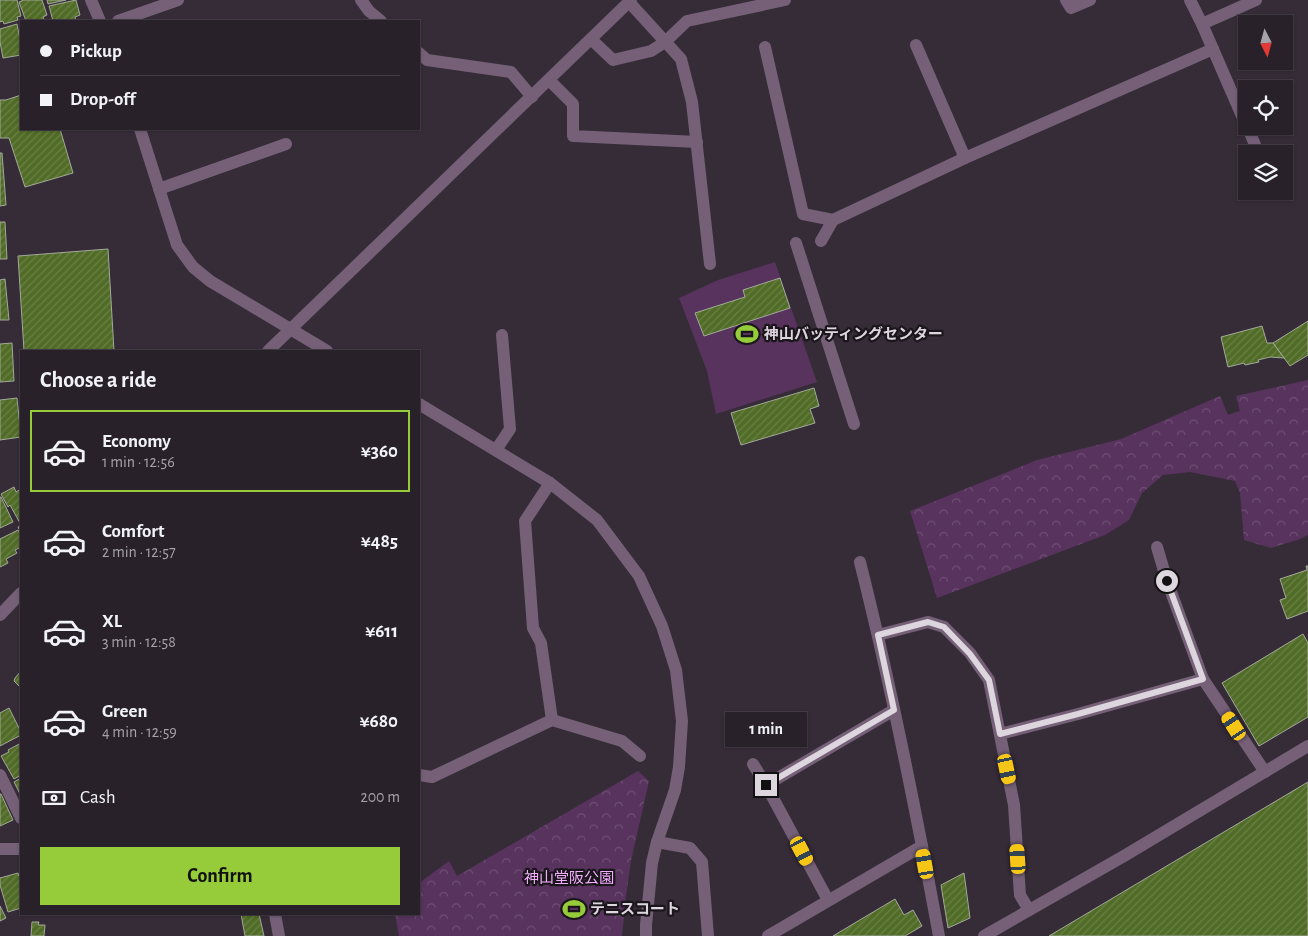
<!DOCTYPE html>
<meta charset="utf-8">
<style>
:root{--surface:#28212a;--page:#302932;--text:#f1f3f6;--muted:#a5a3a8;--line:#443e47;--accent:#96cc3a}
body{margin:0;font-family:"Alegreya Sans","Noto Sans JP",sans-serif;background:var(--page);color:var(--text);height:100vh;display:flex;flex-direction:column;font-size:19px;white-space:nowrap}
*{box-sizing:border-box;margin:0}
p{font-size:16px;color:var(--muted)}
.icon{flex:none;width:28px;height:28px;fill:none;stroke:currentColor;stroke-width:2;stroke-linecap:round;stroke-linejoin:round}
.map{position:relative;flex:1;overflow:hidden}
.sheet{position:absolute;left:20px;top:350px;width:400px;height:565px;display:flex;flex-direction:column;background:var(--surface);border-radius:0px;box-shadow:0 1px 4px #0004,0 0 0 1px var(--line)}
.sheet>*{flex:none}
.hud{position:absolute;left:20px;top:20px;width:400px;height:110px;border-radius:0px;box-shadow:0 1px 4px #0004,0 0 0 1px var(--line);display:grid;align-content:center;height:110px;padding:0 20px;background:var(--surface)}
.needle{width:32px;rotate:174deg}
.controls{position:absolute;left:1238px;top:15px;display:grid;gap:10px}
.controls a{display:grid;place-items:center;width:55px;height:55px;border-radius:0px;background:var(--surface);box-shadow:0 1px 4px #0004,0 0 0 1px var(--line);font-size:25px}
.end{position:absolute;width:22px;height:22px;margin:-11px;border:6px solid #ddd6de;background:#111;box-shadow:0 0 0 2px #111}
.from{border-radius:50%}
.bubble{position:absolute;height:35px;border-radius:0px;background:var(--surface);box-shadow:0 1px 4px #0004,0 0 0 1px var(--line);font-size:16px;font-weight:600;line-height:35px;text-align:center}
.car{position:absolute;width:15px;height:30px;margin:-15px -8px;border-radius:6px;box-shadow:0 0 4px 1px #0007;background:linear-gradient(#f5c518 24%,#345 0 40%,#f5c518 0 76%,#345 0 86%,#f5c518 0)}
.hud b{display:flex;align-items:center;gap:18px;height:48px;font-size:19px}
.hud b+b{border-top:1px solid var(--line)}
.hud i{width:12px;height:12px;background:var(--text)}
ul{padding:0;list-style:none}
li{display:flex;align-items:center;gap:15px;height:82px;margin:0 10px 8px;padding:0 10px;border:2px solid transparent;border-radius:0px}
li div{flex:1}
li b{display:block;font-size:19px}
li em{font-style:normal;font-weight:600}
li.on{border-color:var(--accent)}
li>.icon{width:45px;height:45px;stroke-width:1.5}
h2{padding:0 20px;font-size:22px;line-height:60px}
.pay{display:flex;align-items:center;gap:12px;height:55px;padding:0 20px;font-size:19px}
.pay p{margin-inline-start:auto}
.action{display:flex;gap:10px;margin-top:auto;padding:10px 20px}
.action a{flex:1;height:58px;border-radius:0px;background:var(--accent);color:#111;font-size:20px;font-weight:600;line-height:58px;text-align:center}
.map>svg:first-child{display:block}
.grass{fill:#57335d}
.forest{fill:url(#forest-crowns)}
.building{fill:url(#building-hatch);stroke:#a2aa9a}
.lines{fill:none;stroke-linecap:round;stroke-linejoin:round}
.minor{stroke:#756078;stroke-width:12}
.route{stroke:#ddd6de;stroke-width:6}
.labels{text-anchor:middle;stroke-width:4.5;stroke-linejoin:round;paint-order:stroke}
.poi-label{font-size:15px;font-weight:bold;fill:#ddd6de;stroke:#1b161c;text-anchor:start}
.park-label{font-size:15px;fill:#f4aefe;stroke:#1b161c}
</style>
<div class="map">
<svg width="1308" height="936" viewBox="0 0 1308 936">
<defs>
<pattern id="forest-crowns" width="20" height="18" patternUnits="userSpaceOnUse" patternTransform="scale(1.25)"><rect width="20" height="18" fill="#57335d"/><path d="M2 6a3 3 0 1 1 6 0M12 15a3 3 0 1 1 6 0" fill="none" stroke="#6f5074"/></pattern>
<pattern id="building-hatch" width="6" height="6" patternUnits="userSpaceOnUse" patternTransform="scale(1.25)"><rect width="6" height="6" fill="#516c27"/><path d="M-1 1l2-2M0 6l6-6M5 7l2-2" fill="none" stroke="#6a8046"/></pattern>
</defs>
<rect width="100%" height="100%" fill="#362c38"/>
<path class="grass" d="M775,262L817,382L716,414L707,371L679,298L718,280Z"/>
<g class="forest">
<path d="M1308,380V535L1300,539L1271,548L1244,540L1240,493L1235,481L1190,472L1163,475L1142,493L1129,520L1105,535L937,598L910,511L1037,460L1121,439L1220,396L1228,415L1240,411L1236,396Z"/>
<path d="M638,771L649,781L631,861L626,896L622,936H399L395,914H419V883L449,861L457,876Z"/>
</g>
<g class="building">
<path d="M0,0H17L21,16L17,17L18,20L4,24L3,21L0,22Z"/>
<path d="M24,0H42L47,15L43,17L45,21H26L19,2Z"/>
<path d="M47,0H66L48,4Z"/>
<path d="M76,0L80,15L75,17L76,21H53L49,6Z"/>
<path d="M17,24L21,44V55L3,58L0,42V29Z"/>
<path d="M21,95V129H60L73,173L25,187L9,138H0V100H6Z"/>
<path d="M0,153H2L6,205L0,206Z"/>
<path d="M0,222H5L7,259H0Z"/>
<path d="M108,249L114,351H24L18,256Z"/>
<path d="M780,278L790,308L704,336L695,313L745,297L743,290Z"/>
<path d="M5,279L9,320H0V280Z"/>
<path d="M1308,321V355L1290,366L1273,343Z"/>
<path d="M1262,326L1267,343H1273L1284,358L1270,357L1258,360L1259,362L1245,365L1244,363L1228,367L1221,337Z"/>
<path d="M12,343L14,381L0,382V344Z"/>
<path d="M814,388L819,406L810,409L815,423L741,445L731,413Z"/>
<path d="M17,398L21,437L0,440V400Z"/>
<path d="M14,487L16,492L21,489V533L18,527L21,525L10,505L8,507L1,494Z"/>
<path d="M0,497H1L13,522L0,528Z"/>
<path d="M18,530L21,536V547L15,550L17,553L6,559L8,563L0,567V539Z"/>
<path d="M1306,566H1308V611L1287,619L1280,600L1286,598L1280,579L1307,570Z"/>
<path d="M1303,634L1308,643V717L1259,746L1222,683Z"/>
<path d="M21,671V688L14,681L15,678Z"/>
<path d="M9,708L21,732V735L0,746V713Z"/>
<path d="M21,743V775L14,779L1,756L9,752L8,750Z"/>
<path d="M21,778V796L14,782Z"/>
<path d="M1308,782V936H1049Z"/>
<path d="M0,794H1L13,820L0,826Z"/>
<path d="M18,873L19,876L21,875V908L8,912L0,885V878Z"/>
<path d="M964,873L970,918L948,928L941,885Z"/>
<path d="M895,899L904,915L913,910L922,926L905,936H833Z"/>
<path d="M0,906L6,918L0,921Z"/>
<path d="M241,914H259L264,936H245Z"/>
<path d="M32,922H39L38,925H45L44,936H31Z"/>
</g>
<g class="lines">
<g class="minor">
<path d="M91,0L100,21"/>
<path d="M361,0L369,11L381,21"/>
<path d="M1066,0L1071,8L1090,0"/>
<path d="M1190,0L1202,24L1246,125"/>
<path d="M629,2L681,59L692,102L710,264"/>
<path d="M118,21L178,0"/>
<path d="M1202,24L1256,0"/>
<path d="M591,39L613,60L651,51L665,42L687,21L785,0"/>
<path d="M916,45L965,158"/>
<path d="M765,47L803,214L833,220"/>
<path d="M419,53L427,60L511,72L532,97"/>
<path d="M549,80L573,104V136L697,142"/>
<path d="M1247,126L1259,154"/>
<path d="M140,129L177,245L193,267L210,281L327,351"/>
<path d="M159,189L286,144"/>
<path d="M1275,191L1276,192"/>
<path d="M821,241L833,220L965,158L1213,49"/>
<path d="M796,243L854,424"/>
<path d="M268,351L631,0"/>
<path d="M419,404L550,483L597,520L639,576L662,626L676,670L682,721L679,767L675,790L657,842L652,863L646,925V936"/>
<path d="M496,450L510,429L502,335"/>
<path d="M550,483L525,521L533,628L541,643L552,720"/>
<path d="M1157,547L1167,581L1203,679"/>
<path d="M860,562C891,685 916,811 939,936"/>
<path d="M0,615L21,593"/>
<path d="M878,635L928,622L944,627L970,653L989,680L1014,805L1020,895L1029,910"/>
<path d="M1000,734L1078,714L1203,679L1265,772"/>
<path d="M753,764L766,785L828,900"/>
<path d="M0,775L21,818"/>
<path d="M419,775L432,777L552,720L622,741L640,756"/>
<path d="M766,785L894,710"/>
<path d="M657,842L690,848L702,862L708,936"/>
<path d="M0,849H21"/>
<path d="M275,914L279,936"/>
<path d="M768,936L922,846"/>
<path d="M984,936L1124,856L1308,746"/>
</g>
</g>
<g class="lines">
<path class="route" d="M766,785L894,710L878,635L928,622L944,627L970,654L989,680L1000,734L1078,714L1203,679L1167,581"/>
</g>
<defs>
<symbol id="stadium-bare" viewBox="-9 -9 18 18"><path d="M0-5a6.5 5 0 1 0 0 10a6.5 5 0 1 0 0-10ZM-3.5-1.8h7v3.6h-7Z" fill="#96cc3a" stroke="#1b161c" stroke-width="2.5" paint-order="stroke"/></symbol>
</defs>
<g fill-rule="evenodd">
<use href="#stadium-bare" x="731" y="318" width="32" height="32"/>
<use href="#stadium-bare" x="558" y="893" width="32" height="32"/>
</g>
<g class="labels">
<g class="poi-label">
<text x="764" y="339">神山バッティングセンター</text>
<text x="590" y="914">テニスコート</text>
</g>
<g class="park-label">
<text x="569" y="883">神山堂阪公園</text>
</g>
</g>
</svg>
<div class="controls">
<a><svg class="needle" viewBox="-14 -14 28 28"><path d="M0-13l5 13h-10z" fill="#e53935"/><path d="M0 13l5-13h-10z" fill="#a5a3a8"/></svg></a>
<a><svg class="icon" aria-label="locate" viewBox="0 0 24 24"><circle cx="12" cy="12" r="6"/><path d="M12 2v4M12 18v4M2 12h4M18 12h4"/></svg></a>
<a><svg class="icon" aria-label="layers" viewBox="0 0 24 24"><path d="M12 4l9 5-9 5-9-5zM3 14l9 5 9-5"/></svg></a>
</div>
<i class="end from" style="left:1167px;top:581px"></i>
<i class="end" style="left:766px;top:785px"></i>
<div class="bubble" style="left:725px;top:712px;width:82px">1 min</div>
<i class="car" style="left:1234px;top:726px;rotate:327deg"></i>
<i class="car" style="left:1007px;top:769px;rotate:168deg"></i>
<i class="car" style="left:802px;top:851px;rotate:152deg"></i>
<i class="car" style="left:1018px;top:859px;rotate:356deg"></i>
<i class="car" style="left:925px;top:864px;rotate:350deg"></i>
<div class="hud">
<b><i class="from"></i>Pickup</b>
<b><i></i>Drop-off</b>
</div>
<section class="sheet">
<h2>Choose a ride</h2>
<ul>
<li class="on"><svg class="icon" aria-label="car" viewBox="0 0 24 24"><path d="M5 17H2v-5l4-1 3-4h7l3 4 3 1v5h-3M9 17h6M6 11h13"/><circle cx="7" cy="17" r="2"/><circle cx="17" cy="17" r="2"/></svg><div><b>Economy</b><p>1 min · 12:56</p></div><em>¥360</em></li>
<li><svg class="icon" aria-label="car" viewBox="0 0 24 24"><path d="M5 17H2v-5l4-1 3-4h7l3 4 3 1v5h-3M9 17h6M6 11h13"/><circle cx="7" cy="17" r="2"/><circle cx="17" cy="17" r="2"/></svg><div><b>Comfort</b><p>2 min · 12:57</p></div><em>¥485</em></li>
<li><svg class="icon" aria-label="car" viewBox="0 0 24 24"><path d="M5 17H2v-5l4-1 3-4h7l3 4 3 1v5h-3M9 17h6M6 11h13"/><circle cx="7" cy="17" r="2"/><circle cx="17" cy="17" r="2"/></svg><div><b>XL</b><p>3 min · 12:58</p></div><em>¥611</em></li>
<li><svg class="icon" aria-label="car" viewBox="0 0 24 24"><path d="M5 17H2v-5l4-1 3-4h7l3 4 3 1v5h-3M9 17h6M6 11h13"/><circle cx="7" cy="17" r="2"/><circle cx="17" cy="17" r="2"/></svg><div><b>Green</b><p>4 min · 12:59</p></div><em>¥680</em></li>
</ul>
<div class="pay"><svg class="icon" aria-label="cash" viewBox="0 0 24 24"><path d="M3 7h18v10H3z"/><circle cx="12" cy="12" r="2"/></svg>Cash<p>200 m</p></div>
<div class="action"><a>Confirm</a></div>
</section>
</div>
